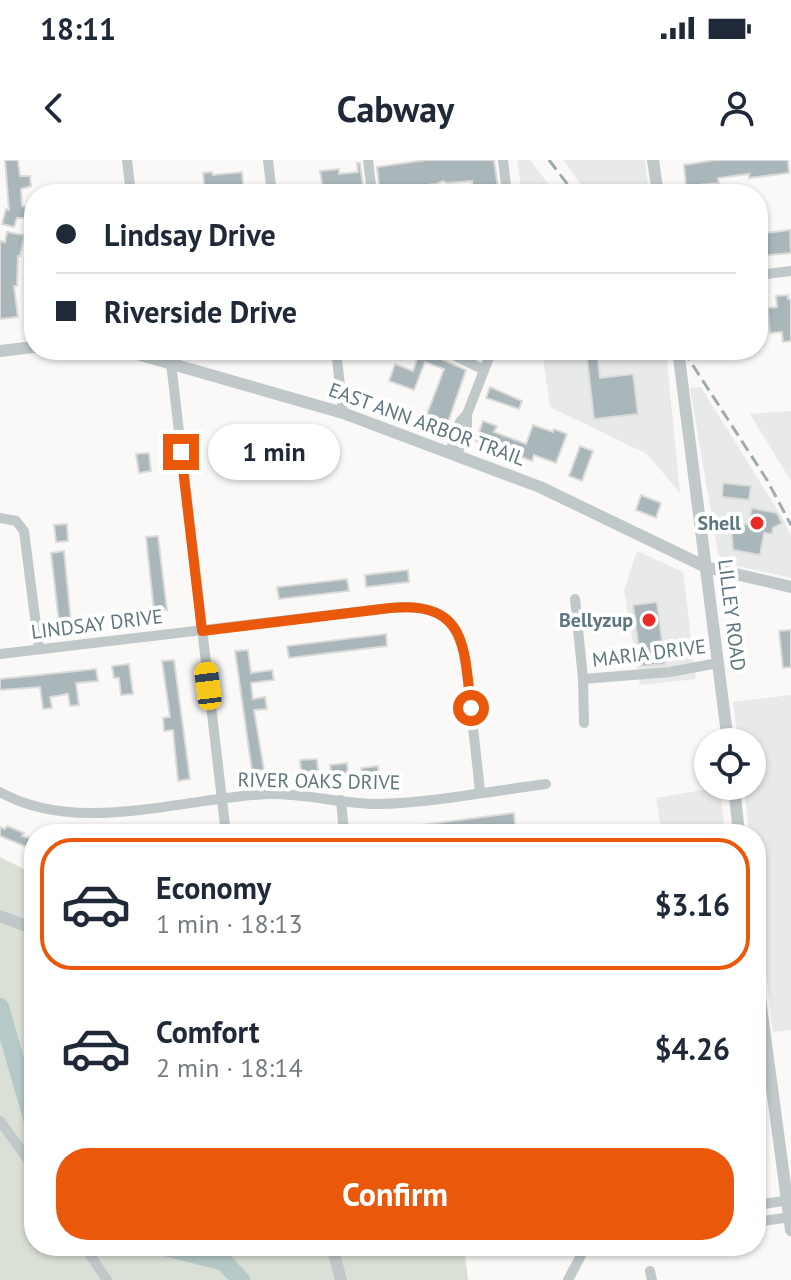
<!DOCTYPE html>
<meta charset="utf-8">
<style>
:root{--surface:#fff;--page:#f6f6f7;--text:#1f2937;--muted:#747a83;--line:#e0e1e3;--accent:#ea580c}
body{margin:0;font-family:"PT Sans",sans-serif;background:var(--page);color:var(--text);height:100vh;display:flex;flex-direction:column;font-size:30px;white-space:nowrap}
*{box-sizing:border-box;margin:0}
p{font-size:26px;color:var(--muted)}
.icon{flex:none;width:44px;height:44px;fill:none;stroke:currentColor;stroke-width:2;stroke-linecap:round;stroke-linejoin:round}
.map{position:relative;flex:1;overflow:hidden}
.details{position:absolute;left:24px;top:664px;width:742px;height:432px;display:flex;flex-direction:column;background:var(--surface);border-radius:32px;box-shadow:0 2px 6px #0004}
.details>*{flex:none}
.banner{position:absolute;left:24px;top:24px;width:744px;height:176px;border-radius:32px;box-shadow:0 2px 6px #0004;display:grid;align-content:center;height:176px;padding:0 32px;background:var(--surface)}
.tools{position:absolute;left:694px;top:568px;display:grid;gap:16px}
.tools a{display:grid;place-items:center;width:72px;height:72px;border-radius:50%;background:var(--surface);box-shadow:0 2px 6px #0004;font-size:40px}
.end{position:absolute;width:36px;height:36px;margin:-18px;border:10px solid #ea580c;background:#fff;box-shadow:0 0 0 4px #fff}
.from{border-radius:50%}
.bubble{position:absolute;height:56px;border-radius:28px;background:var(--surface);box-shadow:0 2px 6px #0004;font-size:26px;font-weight:700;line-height:56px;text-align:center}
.car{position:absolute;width:24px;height:48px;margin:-24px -12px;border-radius:10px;box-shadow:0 0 6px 2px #0007;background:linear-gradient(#f5c518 24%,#345 0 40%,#f5c518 0 76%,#345 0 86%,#f5c518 0)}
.banner b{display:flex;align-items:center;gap:28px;height:76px;font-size:30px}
.banner b+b{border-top:2px solid var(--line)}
.banner i{width:20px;height:20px;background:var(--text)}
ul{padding:14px 0 0;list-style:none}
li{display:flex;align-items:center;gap:24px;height:132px;margin:0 16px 12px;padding:0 16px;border:4px solid transparent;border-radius:32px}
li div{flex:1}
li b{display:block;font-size:30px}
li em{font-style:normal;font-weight:700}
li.on{border-color:var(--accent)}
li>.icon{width:72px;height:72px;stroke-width:1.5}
.cta{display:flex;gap:16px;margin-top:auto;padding:16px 32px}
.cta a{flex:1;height:92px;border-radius:32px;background:var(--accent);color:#fff;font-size:32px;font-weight:700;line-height:92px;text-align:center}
.status{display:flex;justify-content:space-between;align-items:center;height:56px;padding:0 40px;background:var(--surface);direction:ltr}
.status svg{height:22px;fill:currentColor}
header{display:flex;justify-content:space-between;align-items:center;height:104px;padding:0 32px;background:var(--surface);font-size:36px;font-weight:700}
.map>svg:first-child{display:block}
.built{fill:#e8e9e9}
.green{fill:#dbe0d6}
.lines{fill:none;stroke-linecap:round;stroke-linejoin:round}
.river{stroke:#b6c9c9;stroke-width:18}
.building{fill:#a9b6ba;stroke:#dcdbda;stroke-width:2}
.minor{stroke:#c0c8ca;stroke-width:10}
.tertiary{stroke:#c0c8ca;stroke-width:12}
.rail{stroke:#a0abaf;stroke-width:3;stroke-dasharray:12 6;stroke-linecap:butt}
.route{stroke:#ea580c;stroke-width:10}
.poi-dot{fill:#eb2c26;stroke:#fff;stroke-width:3}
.labels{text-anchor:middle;stroke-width:8;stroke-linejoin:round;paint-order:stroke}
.street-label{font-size:20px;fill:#5e777e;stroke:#fff}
.poi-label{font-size:20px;font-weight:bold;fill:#5e777e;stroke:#fff;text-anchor:end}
</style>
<div class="status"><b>18:11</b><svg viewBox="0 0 49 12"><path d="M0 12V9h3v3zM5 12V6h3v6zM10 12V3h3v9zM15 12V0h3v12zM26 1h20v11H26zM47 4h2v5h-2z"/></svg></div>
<header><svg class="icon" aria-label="back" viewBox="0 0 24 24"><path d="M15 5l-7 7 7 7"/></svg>Cabway<svg class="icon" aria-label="person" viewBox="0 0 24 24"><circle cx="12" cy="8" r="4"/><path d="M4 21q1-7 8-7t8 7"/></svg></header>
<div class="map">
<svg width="791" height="1120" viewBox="0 0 791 1120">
<rect width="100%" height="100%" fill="#faf9f8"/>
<g class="built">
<path d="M517,0H530L556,34H522Z"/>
<path d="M563,0H645L649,34H588Z"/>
<path d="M542,190H666L680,333L647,294L550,247Z"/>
<path d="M701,227L785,362L791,377V418L728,404L718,394L690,228Z"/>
<path d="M791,251V321L750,254Z"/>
<path d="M637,391L683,412L696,519L640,525L624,430Z"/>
<path d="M791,535V870L773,872L756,729V674H749L744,626H752V582H738L733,542Z"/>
<path d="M720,627L725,674H662L656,638Z"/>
</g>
<path class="green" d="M0,697L34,714V1086H464L468,1120H0Z"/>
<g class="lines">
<g class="river">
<path d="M0,847L34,965"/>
<path d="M161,1086L224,1102L241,1120"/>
</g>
</g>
<g class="building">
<path d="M5,0H18L20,16H30L31,26L21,29L22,46L29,48L27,58H17L14,67L2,64L6,49L9,50Z"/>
<path d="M426,0H494L499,34H474L472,21L447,23L443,21L436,24L407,27L408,34H380L377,7Z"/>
<path d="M715,0H788L789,13L749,18V14L718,18L719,23L686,26L684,5Z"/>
<path d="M357,3H360L364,34H340L339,29L323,31L320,11L339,9V14L358,12Z"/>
<path d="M212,12L213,15L242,12L244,34H205L203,13Z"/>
<path d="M790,70L791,93L760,96L758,74Z"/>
<path d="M7,72L24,75L20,96H18L17,126H14L18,157L0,159V81L5,82Z"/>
<path d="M788,135V139H791V181L783,182L782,172L770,173L768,148L777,147L776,136Z"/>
<path d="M420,190L466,210L447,265L426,257L444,209L425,202L414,230L389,221L395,204L413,211Z"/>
<path d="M586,190H597L600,218L633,214L638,254L594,259Z"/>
<path d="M490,227L522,241L519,249L486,238Z"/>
<path d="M483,261L497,266L494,272L526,284L533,265L553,272L554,269L567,274L556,303L534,295L532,301L476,281Z"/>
<path d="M580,286L593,291L582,321L569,316Z"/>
<path d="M149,293L151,311L139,313L136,294Z"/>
<path d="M723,323L751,326L749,340L722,337Z"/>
<path d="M641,335L661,343L656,358L636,350Z"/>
<path d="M752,348L777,353L782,363L773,368L772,374L764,373L760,395L733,390L731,366L748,364Z"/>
<path d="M67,364L68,381L56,382L54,365Z"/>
<path d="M158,376L167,450L154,451L146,377Z"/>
<path d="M64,391L71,462L59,463L51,393Z"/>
<path d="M408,410L409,422L366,427L365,415Z"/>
<path d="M347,419L349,431L279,439L277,427Z"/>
<path d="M657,442L665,504L641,506L633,445Z"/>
<path d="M791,470V507L783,508L779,471Z"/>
<path d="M386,474L387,486L289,498L287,486Z"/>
<path d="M248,490L251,513L272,510L274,520L251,523L253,539L265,537L267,549L254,550L264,610L252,611L235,491Z"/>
<path d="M174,500L190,619L178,621L173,570L164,571L163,558L170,557L162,501Z"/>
<path d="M129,504L133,534L121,535L119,518H114L112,506Z"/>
<path d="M96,509L98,521L76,523L79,545L70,546L68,534L50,537L52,548L43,549L40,527L0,530V519Z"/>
<path d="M317,599L318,611L301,612L300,600Z"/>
<path d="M347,603L348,615L332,617L330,605Z"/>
<path d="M378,606L379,618L363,620L361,608Z"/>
<path d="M514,653L515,665L471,671L472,674H422L421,665Z"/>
<path d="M7,666L24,673L22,676L34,679V690L0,676V667L5,669Z"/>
</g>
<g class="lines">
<g class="minor">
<path d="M127,0L131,34"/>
<path d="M268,0L272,34"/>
<path d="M368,0L372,34"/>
<path d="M503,0L507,34"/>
<path d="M442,29V34"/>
<path d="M758,115L791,111"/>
<path d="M336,190L343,253"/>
<path d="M443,190L482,209"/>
<path d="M171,203L226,674"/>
<path d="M450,292L460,262L467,254"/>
<path d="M457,295L467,265V254L492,190"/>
<path d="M0,358L16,361L24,371L39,489"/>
<path d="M575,439L583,519L584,563"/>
<path d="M0,494L390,448C463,441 463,481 470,539C473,570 477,601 480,632"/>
<path d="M583,519L670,512L718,503"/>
<path d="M0,632C79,676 181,638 268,634C305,633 341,644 377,644C431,643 492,631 546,624"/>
<path d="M341,640L344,674"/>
<path d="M0,961L34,1008"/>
<path d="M756,1045L791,1040"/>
<path d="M756,1062L791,1057"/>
<path d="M84,1086L107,1120"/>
<path d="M650,1111L652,1120"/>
<path d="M568,1120L586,1086"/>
</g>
<g class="tertiary">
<path d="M653,0L658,34"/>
<path d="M123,190L343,253L540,327L706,407L791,427"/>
<path d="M678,190L728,582"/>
<path d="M0,191L34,187"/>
<path d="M734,626L739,674"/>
<path d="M0,756L34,769"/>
<path d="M756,809L791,1070"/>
<path d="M332,1086L341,1120"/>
</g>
<g class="rail">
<path d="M549,0L575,34"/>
<path d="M683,190L767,320L791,365"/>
</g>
</g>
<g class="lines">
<path class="route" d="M181,292L202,471L390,448C468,440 464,489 471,548"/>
</g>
<g class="poi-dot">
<circle cx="757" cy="363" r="8"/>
<circle cx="649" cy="460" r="8"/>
</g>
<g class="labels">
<g class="street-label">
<text transform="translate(427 264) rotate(20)" y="7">EAST ANN ARBOR TRAIL</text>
<text transform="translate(732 455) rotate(83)" y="7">LILLEY ROAD</text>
<text transform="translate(97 464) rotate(-7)" y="7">LINDSAY DRIVE</text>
<text transform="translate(649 493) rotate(-7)" y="7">MARIA DRIVE</text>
<text transform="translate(319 621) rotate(1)" y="7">RIVER OAKS DRIVE</text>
</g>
<g class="poi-label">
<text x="741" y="370">Shell</text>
<text x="633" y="467">Bellyzup</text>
</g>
</g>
</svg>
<div class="tools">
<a><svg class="icon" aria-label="locate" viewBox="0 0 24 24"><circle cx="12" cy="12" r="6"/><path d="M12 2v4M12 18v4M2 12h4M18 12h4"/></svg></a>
</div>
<i class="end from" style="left:471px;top:548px"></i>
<i class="end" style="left:181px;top:292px"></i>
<div class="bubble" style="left:208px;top:264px;width:132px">1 min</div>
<i class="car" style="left:208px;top:526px;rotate:353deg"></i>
<div class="banner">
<b><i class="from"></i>Lindsay Drive</b>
<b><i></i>Riverside Drive</b>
</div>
<section class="details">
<ul>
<li class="on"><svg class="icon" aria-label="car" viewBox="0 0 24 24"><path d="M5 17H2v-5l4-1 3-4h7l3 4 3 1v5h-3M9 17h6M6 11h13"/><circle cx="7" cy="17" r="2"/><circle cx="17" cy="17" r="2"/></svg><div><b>Economy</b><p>1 min · 18:13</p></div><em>$3.16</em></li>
<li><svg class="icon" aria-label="car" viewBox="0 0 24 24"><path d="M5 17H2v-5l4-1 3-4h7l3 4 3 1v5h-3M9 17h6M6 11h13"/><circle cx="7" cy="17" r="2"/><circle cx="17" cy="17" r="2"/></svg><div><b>Comfort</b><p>2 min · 18:14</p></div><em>$4.26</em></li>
</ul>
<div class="cta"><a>Confirm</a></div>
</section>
</div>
